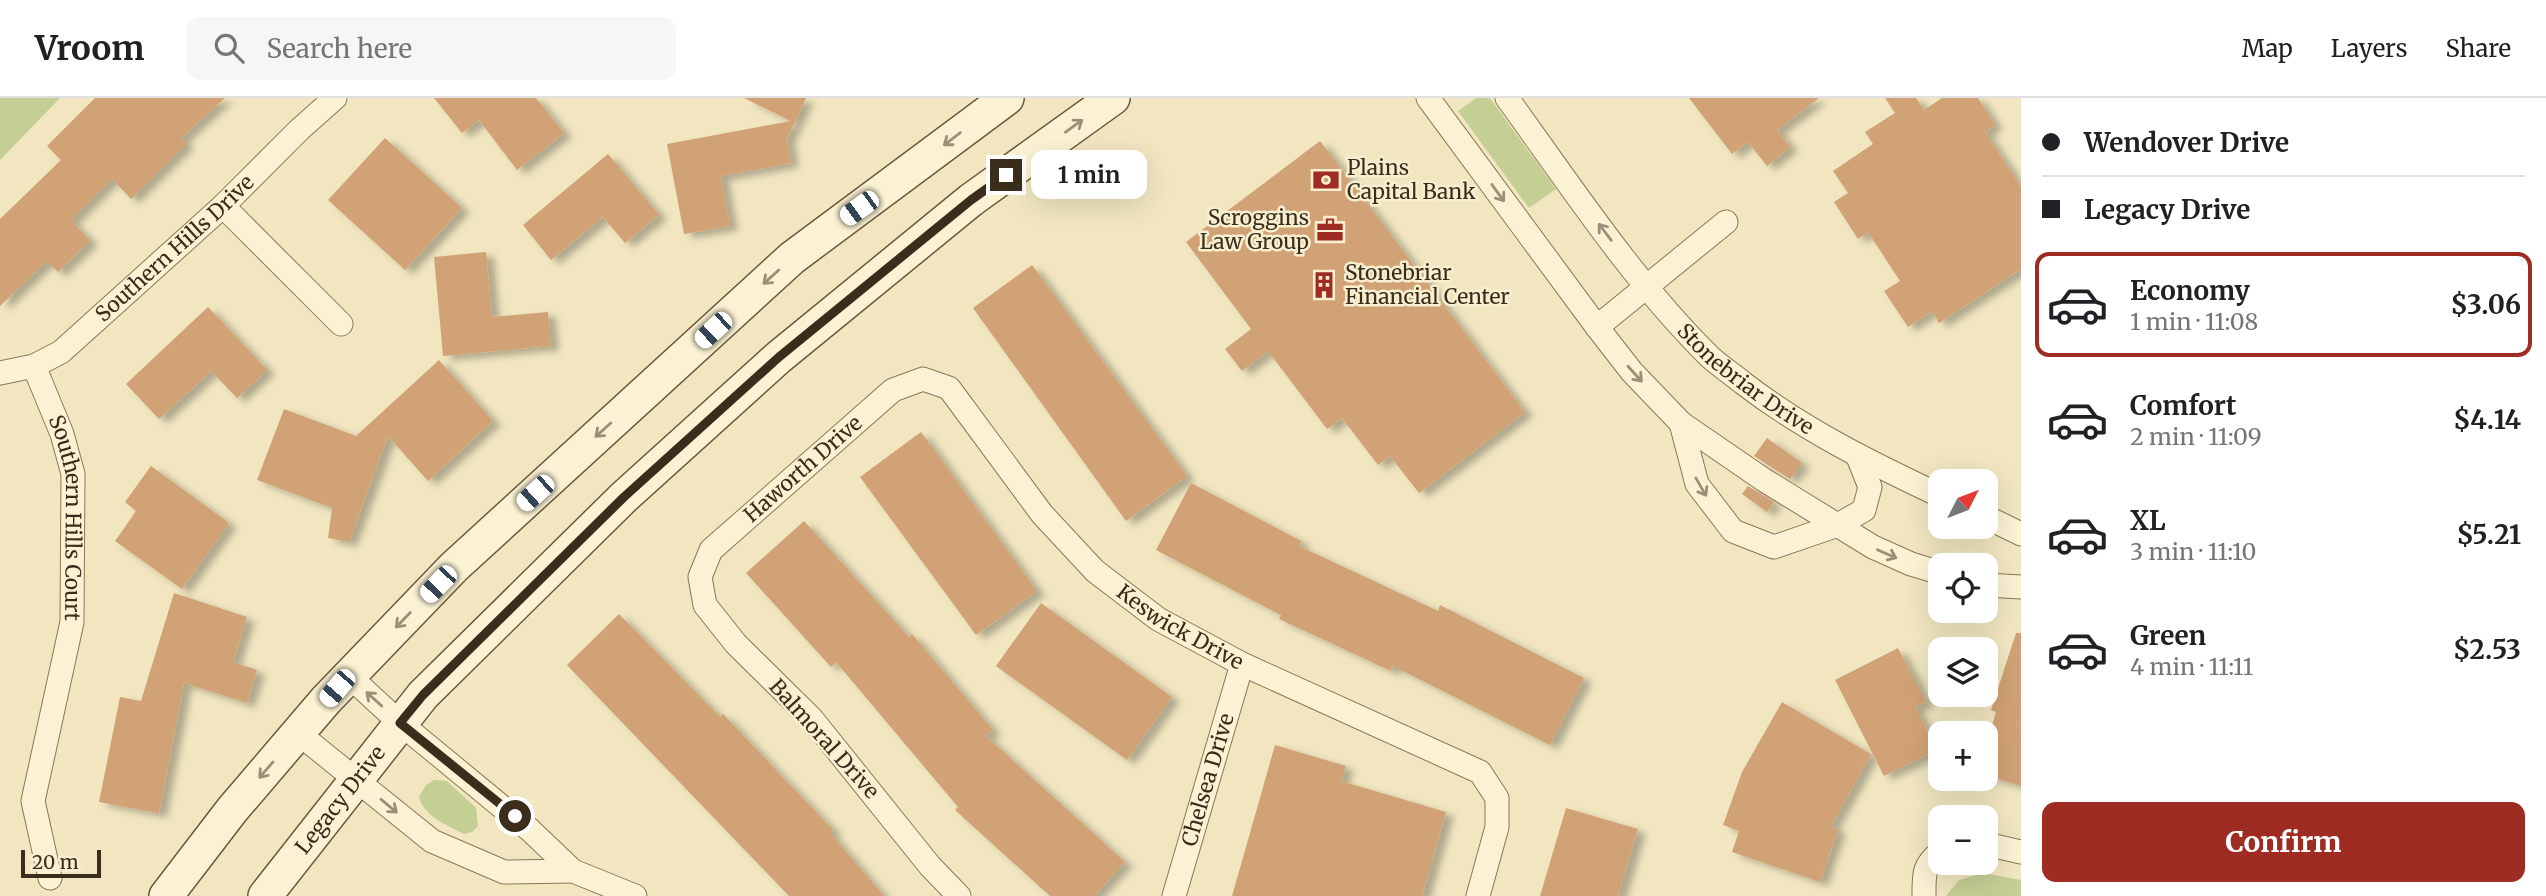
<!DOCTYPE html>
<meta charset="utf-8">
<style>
:root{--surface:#fff;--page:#f6f6f6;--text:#202124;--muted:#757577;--line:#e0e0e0;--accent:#9e2c23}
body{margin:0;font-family:Merriweather,serif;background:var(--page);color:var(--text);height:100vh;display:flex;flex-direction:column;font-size:26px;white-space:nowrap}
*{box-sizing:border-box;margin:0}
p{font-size:23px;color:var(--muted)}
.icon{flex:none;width:38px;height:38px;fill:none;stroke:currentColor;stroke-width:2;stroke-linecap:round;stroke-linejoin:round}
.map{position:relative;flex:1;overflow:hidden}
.sheet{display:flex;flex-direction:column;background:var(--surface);width:525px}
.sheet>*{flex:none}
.banner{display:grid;align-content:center;height:154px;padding:0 21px;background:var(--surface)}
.needle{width:46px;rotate:48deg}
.buttons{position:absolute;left:1928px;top:371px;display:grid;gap:14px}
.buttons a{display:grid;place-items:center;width:70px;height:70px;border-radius:14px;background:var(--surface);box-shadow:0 7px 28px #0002;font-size:35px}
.scale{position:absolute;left:21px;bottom:18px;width:80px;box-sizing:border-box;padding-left:7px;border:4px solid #3a2d1c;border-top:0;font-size:19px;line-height:24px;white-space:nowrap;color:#3a2d1c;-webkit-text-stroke:5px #f8efd0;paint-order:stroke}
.end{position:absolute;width:32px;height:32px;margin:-16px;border:9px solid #3a2d1c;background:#fff;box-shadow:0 0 0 4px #fff}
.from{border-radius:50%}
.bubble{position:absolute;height:49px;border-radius:14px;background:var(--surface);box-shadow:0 7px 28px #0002;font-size:23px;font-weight:700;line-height:49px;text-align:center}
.car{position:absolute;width:21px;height:42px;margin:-21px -10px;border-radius:9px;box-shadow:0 0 5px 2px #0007;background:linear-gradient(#fff 24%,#345 0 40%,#fff 0 76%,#345 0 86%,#fff 0)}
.banner b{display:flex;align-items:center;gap:24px;height:66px;font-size:26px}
.banner b+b{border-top:2px solid var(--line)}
.banner i{width:18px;height:18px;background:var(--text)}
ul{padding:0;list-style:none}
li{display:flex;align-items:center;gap:21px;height:105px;margin:0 14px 10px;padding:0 7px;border:4px solid transparent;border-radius:14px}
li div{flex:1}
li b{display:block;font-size:26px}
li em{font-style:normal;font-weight:700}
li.active{border-color:var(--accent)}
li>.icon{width:63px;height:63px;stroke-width:1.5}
.action{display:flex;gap:14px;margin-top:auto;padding:14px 21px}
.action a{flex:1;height:80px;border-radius:14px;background:var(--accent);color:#fff;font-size:28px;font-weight:700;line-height:80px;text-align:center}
header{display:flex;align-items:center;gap:42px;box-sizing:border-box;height:98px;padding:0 35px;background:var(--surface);border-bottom:2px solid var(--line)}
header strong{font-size:33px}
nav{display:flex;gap:38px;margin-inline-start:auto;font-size:24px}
.search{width:490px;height:63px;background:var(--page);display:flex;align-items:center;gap:18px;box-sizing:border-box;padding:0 24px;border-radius:14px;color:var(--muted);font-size:26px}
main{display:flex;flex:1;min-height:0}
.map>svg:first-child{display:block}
.green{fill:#c4cf94}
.building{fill:#d1a274;filter:url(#shadow)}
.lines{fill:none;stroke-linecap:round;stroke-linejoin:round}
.minor-casing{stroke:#8b7757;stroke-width:25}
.secondary-casing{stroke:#6d573a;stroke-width:36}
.minor{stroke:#fbf2d4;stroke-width:23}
.secondary{stroke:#fbf2d4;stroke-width:33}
.oneway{stroke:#9a9078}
.route{stroke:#3a2d1c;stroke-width:9}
.labels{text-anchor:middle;stroke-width:5;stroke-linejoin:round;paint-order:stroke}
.poi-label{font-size:21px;fill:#3a2d1c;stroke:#f8efd0;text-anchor:start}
.street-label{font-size:21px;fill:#3a2d1c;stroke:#f8efd0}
</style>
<header>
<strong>Vroom</strong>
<div class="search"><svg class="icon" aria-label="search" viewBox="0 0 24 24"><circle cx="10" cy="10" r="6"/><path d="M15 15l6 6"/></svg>Search here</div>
<nav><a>Map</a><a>Layers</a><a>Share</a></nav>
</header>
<main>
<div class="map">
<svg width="2021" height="798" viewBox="0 0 2021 798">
<defs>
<filter id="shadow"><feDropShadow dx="8" dy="4.5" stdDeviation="3.5" flood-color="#0004"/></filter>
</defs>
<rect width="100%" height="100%" fill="#f1e6c0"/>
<g class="green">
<path d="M0,0H60L0,62Z"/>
<path d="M1476,0H1490L1556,91L1529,110L1458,13Z"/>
<path d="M434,682L447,683L476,710L478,728L472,734L464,736C446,727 424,718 419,699L426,687Z"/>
<path d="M1983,775L2021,782V798H1946L1959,782Z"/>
</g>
<g class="building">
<path d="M95,0H225L181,40L186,46L131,101L112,81L71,122L90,143L58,174L47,163L0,208V121L61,62L47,48Z"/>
<path d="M434,0H536L564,35L517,72L479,22L462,35Z"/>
<path d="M744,0H806L787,41L791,65L721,78L730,128L684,136L667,46L791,23Z"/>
<path d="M1689,0H1819L1777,32L1790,49L1767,68L1748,44L1732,56Z"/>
<path d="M1885,0H1916L1924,12L1942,0H1978L1995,27L1985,34L2021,89V171L1939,225L1932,213L1908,229L1884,193L1900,183L1868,134L1858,141L1834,104L1848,95L1833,73L1873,46L1865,34L1895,15Z"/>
<path d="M385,40L462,110L405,172L328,102Z"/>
<path d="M1320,43L1525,314L1419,395L1390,358L1378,367L1342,320L1327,331L1268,253L1242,273L1225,251L1251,231L1186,144Z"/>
<path d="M608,56L659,117L625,145L603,119L551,162L523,127Z"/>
<path d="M486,154L492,219L548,214L551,248L443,258L434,159Z"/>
<path d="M1032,167L1187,378L1126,423L973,210Z"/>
<path d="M208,209L267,272L237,300L211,273L159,321L126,286Z"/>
<path d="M439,262L493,323L428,383L388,338L349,444L328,440L332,410L257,382L284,311L356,338Z"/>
<path d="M921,334L1037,493L976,537L860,379Z"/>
<path d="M1767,340L1802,365L1790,381L1754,358Z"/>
<path d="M151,368L229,425L182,491L115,443L136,413L125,404Z"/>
<path d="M1191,385L1301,443L1299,448L1438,513L1440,507L1584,580L1550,647L1393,568L1391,573L1279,521L1281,517L1156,452Z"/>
<path d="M1748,388L1774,404L1767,414L1742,396Z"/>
<path d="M804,423L909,539L912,536L993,632L986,638L1125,764L1094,798H1050L955,712L958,709L836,564L831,569L746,475Z"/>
<path d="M174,495L247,519L233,564L257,572L247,605L184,585L159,715L99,704L120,599L141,603Z"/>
<path d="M1041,505L1172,599L1127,662L996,568Z"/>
<path d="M619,516L720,619L723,616L833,732L830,735L884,798H789L567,567Z"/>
<path d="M2016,535H2021V688L1986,677V646L1996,614L1991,612Z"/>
<path d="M1898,550L1926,604L1915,609L1937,652L1884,678L1835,582Z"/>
<path d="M1782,604L1871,656L1831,728L1838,731L1820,784L1732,754L1739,733L1723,727L1742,674Z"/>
<path d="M1275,647L1346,668L1341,683L1446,714L1422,798H1232Z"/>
<path d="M1566,710L1638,731L1618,798H1540Z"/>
</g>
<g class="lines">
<defs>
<g id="minor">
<path d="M1428,0L1597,229L1632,274L1681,325L1764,382L1873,449L1911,466L1941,475"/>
<path id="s1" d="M1507,0C1571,88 1632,182 1710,259C1720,268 1732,276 1743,285C1804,332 1871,365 1941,398"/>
<path d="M223,108L341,226"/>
<path d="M1597,229L1726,124"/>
<path id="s2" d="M34,268L62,336L73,376L72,524L33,703L50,780"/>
<path id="s3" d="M0,275L34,268L61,254L223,108L299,32L335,0"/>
<path d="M1681,325L1697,386L1733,433L1774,449L1838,427L1864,412L1870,389L1858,359"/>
<path d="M1986,419L2021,436"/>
<path d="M1986,487L2021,489"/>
<path d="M348,577L400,625L530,732L573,773L635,798"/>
<path d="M298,635L432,743L504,774L573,773"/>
<path d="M1986,746L2021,754"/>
<path id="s4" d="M959,798L930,768L812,621L736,546L705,507L700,479L711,452L893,292L923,281L949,290L1042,416L1095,473L1158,521L1242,566L1480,674L1497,700V729L1478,798"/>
<path id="s5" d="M1174,798L1242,566"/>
<path d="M1924,798C1924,775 1923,768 1941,753"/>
</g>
<g id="secondary">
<path d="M166,798L232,712L326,602L454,469L792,160L1007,0"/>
<path id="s6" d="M265,798L423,597L624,399L779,259L971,102L1113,0"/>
</g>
</defs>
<use href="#minor" class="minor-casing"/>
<use href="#secondary" class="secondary-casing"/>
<use href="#minor" class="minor"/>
<use href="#secondary" class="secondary"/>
</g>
<defs><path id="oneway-shaft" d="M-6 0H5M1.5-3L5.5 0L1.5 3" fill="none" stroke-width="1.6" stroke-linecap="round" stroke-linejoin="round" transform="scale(1.75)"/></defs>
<g class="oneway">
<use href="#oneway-shaft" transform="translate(1074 28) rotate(-36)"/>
<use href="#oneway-shaft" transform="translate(952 41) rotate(143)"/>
<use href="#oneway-shaft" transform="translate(1498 95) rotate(54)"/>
<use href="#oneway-shaft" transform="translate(1605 134) rotate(-127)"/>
<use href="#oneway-shaft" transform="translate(771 179) rotate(138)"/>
<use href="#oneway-shaft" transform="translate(1635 276) rotate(48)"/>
<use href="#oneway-shaft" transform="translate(603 332) rotate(138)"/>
<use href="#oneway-shaft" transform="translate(1701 389) rotate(60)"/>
<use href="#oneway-shaft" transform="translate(1887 456) rotate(24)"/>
<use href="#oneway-shaft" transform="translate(403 522) rotate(134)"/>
<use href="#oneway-shaft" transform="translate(374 601) rotate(-138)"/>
<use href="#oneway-shaft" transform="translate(266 672) rotate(131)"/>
<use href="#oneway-shaft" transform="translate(389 708) rotate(40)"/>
</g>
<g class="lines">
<path class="route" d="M515,718L400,625L423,597L624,399L779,259L971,102L1006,77"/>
</g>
<defs>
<symbol id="bank-bare" viewBox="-9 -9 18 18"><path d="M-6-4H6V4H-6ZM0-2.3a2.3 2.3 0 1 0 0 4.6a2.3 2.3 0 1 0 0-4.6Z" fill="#9e2c23" stroke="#f8efd0" stroke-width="2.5" paint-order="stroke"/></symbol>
<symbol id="office-bare" viewBox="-9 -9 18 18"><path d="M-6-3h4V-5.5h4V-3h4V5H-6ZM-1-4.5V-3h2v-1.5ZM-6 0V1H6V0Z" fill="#9e2c23" stroke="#f8efd0" stroke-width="2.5" paint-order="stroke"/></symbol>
<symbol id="building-bare" viewBox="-9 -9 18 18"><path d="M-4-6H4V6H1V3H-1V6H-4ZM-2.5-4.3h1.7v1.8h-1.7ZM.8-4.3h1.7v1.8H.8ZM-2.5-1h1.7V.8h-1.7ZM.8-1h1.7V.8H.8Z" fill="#9e2c23" stroke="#f8efd0" stroke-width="2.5" paint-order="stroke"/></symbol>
</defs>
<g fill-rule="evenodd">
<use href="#bank-bare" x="1307" y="63" width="38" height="38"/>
<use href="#office-bare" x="1311" y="113" width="38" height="38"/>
<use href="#building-bare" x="1305" y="168" width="38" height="38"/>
</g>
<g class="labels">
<g class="poi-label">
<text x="1347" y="77">Plains<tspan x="1347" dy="24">Capital Bank</tspan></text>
<text x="1309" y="127" text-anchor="end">Scroggins<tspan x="1309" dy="24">Law Group</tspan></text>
<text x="1345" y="182">Stonebriar<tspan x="1345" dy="24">Financial Center</tspan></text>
</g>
<g class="street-label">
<text dy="7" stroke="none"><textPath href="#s3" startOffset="219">Southern Hills Drive</textPath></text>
<text dy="7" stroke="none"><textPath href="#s1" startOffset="371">Stonebriar Drive</textPath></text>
<text dy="7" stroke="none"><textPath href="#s4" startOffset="567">Haworth Drive</textPath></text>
<text dy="7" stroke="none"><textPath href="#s2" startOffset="158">Southern Hills Court</textPath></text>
<text dy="7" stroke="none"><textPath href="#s4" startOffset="1083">Keswick Drive</textPath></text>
<text transform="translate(824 641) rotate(48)" y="7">Balmoral Drive</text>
<text dy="7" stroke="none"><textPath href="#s5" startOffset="121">Chelsea Drive</textPath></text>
<text dy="7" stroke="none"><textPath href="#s6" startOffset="122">Legacy Drive</textPath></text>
</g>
</g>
</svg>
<div class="buttons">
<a><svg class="needle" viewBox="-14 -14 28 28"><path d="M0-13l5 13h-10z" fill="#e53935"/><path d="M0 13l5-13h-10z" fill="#757577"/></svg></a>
<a><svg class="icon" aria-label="locate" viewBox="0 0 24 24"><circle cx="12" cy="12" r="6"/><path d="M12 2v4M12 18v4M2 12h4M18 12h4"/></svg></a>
<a><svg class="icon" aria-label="layers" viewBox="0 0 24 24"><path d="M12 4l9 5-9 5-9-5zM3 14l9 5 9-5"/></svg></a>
<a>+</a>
<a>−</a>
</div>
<div class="scale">20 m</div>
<i class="end from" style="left:515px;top:718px"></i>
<i class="end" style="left:1006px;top:77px"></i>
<div class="bubble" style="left:1031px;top:52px;width:116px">1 min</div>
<i class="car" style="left:859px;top:110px;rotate:234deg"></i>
<i class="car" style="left:713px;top:232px;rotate:227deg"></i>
<i class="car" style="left:535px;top:395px;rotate:228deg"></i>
<i class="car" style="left:438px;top:486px;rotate:224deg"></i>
<i class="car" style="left:337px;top:590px;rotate:221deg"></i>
</div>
<section class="sheet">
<div class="banner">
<b><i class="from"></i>Wendover Drive</b>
<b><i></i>Legacy Drive</b>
</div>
<ul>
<li class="active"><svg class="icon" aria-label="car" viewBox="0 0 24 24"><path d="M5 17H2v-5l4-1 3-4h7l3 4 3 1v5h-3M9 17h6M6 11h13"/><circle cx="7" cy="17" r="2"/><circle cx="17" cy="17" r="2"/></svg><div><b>Economy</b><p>1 min · 11:08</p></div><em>$3.06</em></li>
<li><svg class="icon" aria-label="car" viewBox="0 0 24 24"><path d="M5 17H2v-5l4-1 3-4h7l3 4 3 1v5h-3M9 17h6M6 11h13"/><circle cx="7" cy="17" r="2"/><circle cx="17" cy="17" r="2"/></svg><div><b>Comfort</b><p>2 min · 11:09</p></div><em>$4.14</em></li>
<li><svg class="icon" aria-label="car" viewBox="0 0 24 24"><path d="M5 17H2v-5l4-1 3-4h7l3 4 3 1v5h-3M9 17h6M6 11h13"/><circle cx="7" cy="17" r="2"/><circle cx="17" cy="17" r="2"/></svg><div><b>XL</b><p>3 min · 11:10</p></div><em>$5.21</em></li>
<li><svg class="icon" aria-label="car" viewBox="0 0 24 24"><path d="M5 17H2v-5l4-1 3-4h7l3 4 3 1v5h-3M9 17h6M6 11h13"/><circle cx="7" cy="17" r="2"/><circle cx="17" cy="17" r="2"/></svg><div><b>Green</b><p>4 min · 11:11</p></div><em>$2.53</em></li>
</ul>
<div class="action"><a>Confirm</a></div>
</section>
</main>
